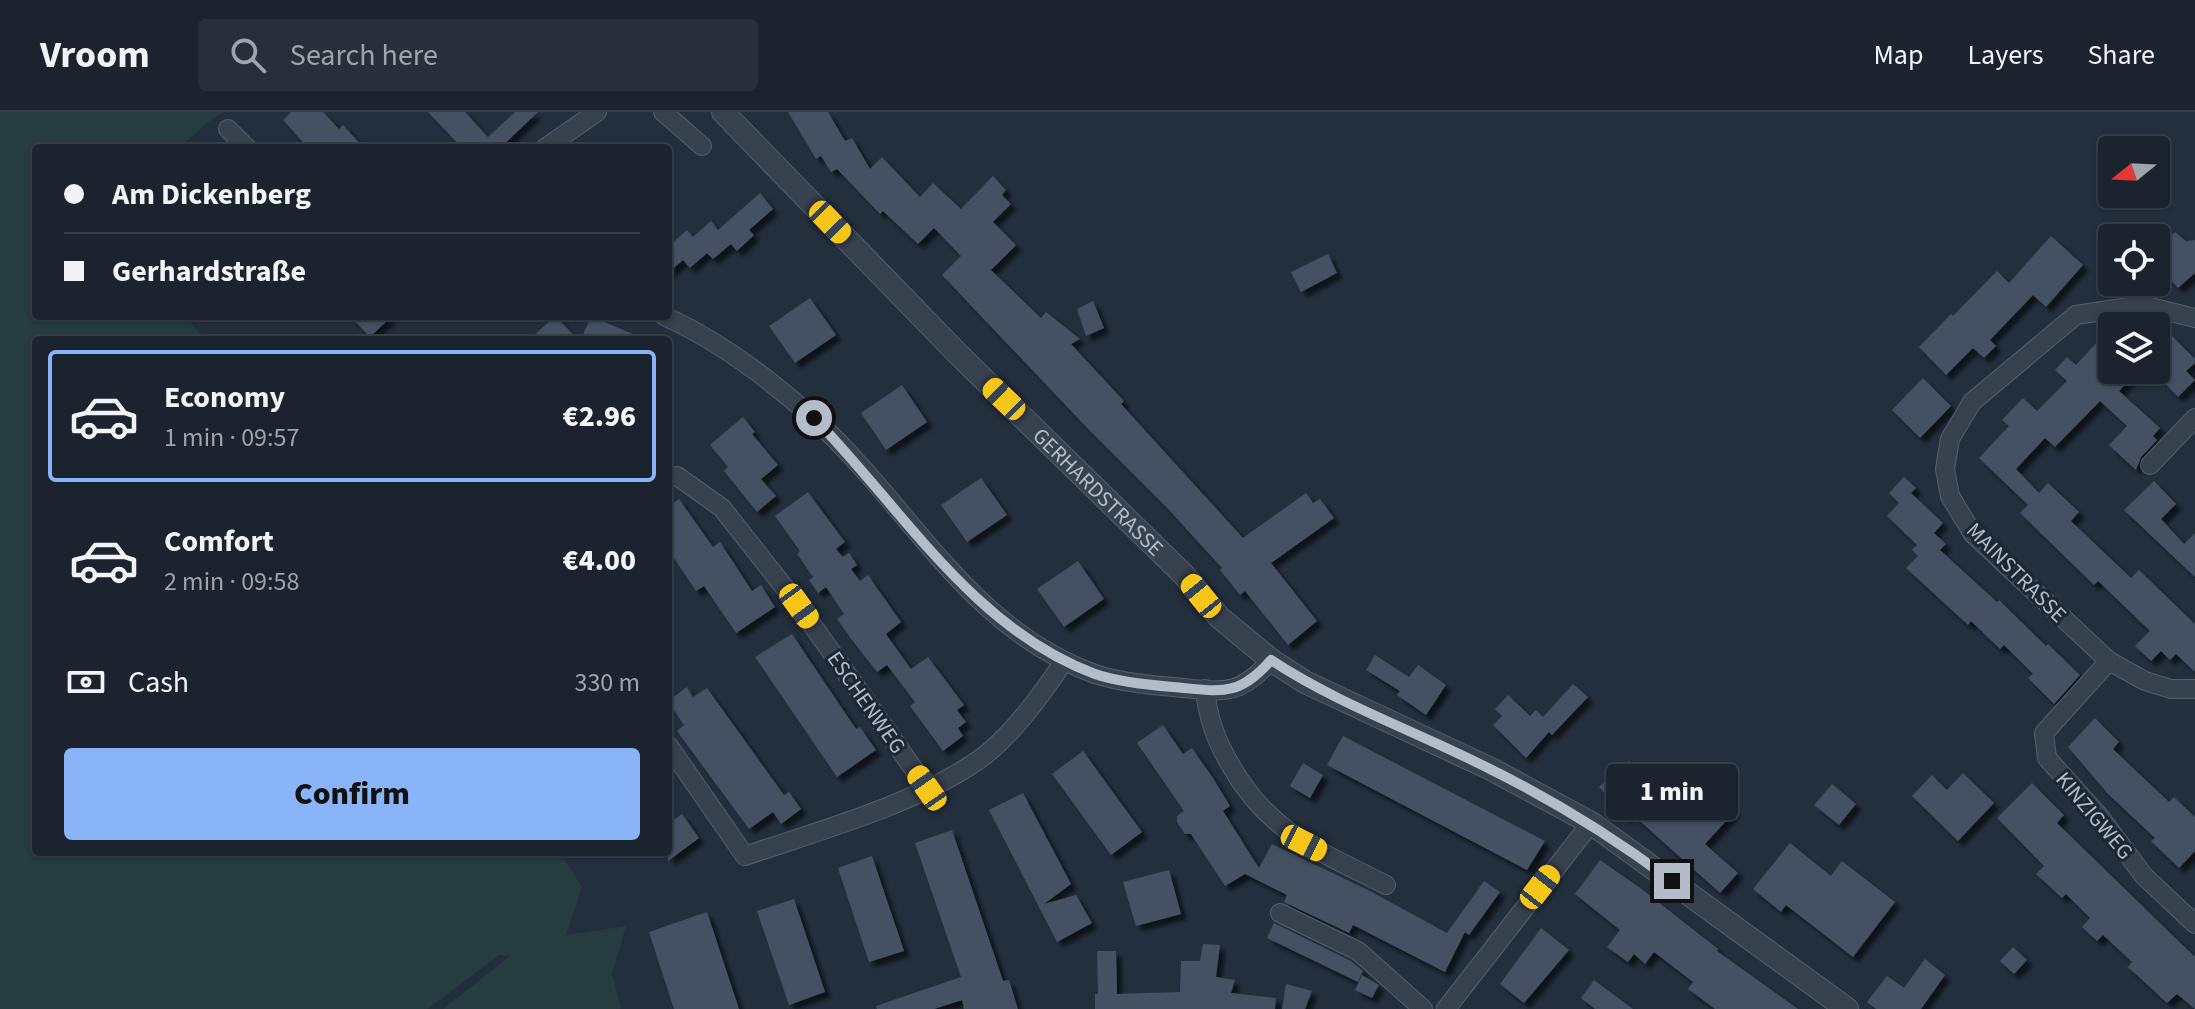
<!DOCTYPE html>
<meta charset="utf-8">
<style>
:root{--surface:#1b232e;--page:#282f3a;--text:#f1f3f6;--muted:#a0a4aa;--line:#39404a;--accent:#8ab4f8}
body{margin:0;font-family:"Source Sans 3",sans-serif;background:var(--page);color:var(--text);height:100vh;display:flex;flex-direction:column;font-size:30px;white-space:nowrap}
*{box-sizing:border-box;margin:0}
p{font-size:26px;color:var(--muted)}
.icon{flex:none;width:44px;height:44px;fill:none;stroke:currentColor;stroke-width:2;stroke-linecap:round;stroke-linejoin:round}
.map{position:relative;flex:1;overflow:hidden}
.panel{position:absolute;left:32px;top:224px;width:640px;height:520px;display:flex;flex-direction:column;background:var(--surface);border-radius:8px;box-shadow:0 2px 6px #0004,0 0 0 2px var(--line)}
.panel>*{flex:none}
.guide{position:absolute;left:32px;top:32px;width:640px;height:176px;border-radius:8px;box-shadow:0 2px 6px #0004,0 0 0 2px var(--line);display:grid;align-content:center;height:176px;padding:0 32px;background:var(--surface)}
.needle{width:52px;rotate:252deg}
.tools{position:absolute;left:2098px;top:24px;display:grid;gap:16px}
.tools a{display:grid;place-items:center;width:72px;height:72px;border-radius:8px;background:var(--surface);box-shadow:0 2px 6px #0004,0 0 0 2px var(--line);font-size:40px}
.end{position:absolute;width:36px;height:36px;margin:-18px;border:10px solid #b4bcc9;background:#111;box-shadow:0 0 0 4px #111}
.from{border-radius:50%}
.bubble{position:absolute;height:56px;border-radius:8px;background:var(--surface);box-shadow:0 2px 6px #0004,0 0 0 2px var(--line);font-size:26px;font-weight:800;line-height:56px;text-align:center}
.car{position:absolute;width:24px;height:48px;margin:-24px -12px;border-radius:10px;box-shadow:0 0 6px 2px #0007;background:linear-gradient(#f5c518 24%,#345 0 40%,#f5c518 0 76%,#345 0 86%,#f5c518 0)}
.guide b{display:flex;align-items:center;gap:28px;height:76px;font-size:30px}
.guide b+b{border-top:2px solid var(--line)}
.guide i{width:20px;height:20px;background:var(--text)}
ul{padding:14px 0 0;list-style:none}
li{display:flex;align-items:center;gap:24px;height:132px;margin:0 16px 12px;padding:0 16px;border:4px solid transparent;border-radius:8px}
li div{flex:1}
li b{display:block;font-size:30px}
li em{font-style:normal;font-weight:800}
li.selected{border-color:var(--accent)}
li>.icon{width:72px;height:72px;stroke-width:1.5}
.pay{display:flex;align-items:center;gap:20px;height:88px;padding:0 32px;font-size:30px}
.pay p{margin-inline-start:auto}
.primary-button{display:flex;gap:16px;margin-top:auto;padding:16px 32px}
.primary-button a{flex:1;height:92px;border-radius:8px;background:var(--accent);color:#111;font-size:32px;font-weight:800;line-height:92px;text-align:center}
header{display:flex;align-items:center;gap:48px;box-sizing:border-box;height:112px;padding:0 40px;background:var(--surface);border-bottom:2px solid var(--line)}
header strong{font-size:38px}
nav{display:flex;gap:44px;margin-inline-start:auto;font-size:28px}
.search{width:560px;height:72px;background:var(--page);display:flex;align-items:center;gap:20px;box-sizing:border-box;padding:0 28px;border-radius:8px;color:var(--muted);font-size:30px}
.map>svg:first-child{display:block}
.green{fill:#263c3f}
.building{fill:#455162;filter:url(#shadow)}
.lines{fill:none;stroke-linecap:round;stroke-linejoin:round}
.minor-casing{stroke:#565f6c;stroke-width:20}
.tertiary-casing{stroke:#565f6c;stroke-width:24}
.minor{stroke:#38414e;stroke-width:18}
.tertiary{stroke:#38414e;stroke-width:22}
.route{stroke:#b4bcc9;stroke-width:10}
.labels{text-anchor:middle;stroke-width:6;stroke-linejoin:round;paint-order:stroke}
.street-label{font-size:22px;fill:#b4bcc9;stroke:#1d2633}
</style>
<header>
<strong>Vroom</strong>
<div class="search"><svg class="icon" aria-label="search" viewBox="0 0 24 24"><circle cx="10" cy="10" r="6"/><path d="M15 15l6 6"/></svg>Search here</div>
<nav><a>Map</a><a>Layers</a><a>Share</a></nav>
</header>
<div class="map">
<svg width="2195" height="897" viewBox="0 0 2195 897">
<defs>
<filter id="shadow"><feDropShadow dx="5.5" dy="5.5" stdDeviation="2" flood-color="#0009"/></filter>
</defs>
<rect width="100%" height="100%" fill="#242f3e"/>
<path class="green" d="M0,0H224L209,9L179,36H36V204H185L206,228H36V740H560L582,775L566,823L626,814L612,862L621,897H443L510,844L499,843L428,897H0Z"/>
<g class="building">
<path d="M291,0H323L339,17L343,13L364,36H308L283,8Z"/>
<path d="M428,0H465L488,25L515,0H538L500,36H462Z"/>
<path d="M788,0H828L845,29L852,26L870,57L882,45L920,85L933,71L961,97L993,64L1006,78L1002,83L1011,92L993,110L1016,133L991,158L1041,206L1046,200L1080,227L1071,232L1124,289L1121,292L1243,426L1306,381L1313,391L1320,387L1334,406L1271,451L1317,509L1288,533L1245,479L1240,483L1220,458L1222,456L1169,398L1091,320L942,163L961,144L934,116L918,132L883,99L880,102L837,57L831,60L821,44L816,47Z"/>
<path d="M760,81L773,97L749,118L754,123L737,139L731,132L713,147L707,141L690,156L683,148L668,161V135L687,118L693,125L711,109L718,118Z"/>
<path d="M2175,120L2186,129L2195,128V161L2178,176L2156,153V131L2164,130Z"/>
<path d="M2051,124L2083,153L2046,195L2033,183L1990,228L1996,234L1984,246L1973,236L1946,263L1919,235L1951,202L1953,204L1997,159L2009,171Z"/>
<path d="M1328,142L1337,161L1301,180L1291,160Z"/>
<path d="M810,186L836,223L795,251L769,214Z"/>
<path d="M1093,189L1104,216L1086,224L1077,197Z"/>
<path d="M350,204H392L370,225Z"/>
<path d="M555,204L579,228H529Z"/>
<path d="M591,204L646,228H594L583,223Z"/>
<path d="M2172,224L2195,247V251L2186,259L2195,268L2178,285L2156,262V240Z"/>
<path d="M2101,226L2112,236V258H2139L2119,279L2160,316L2153,324L2157,328L2141,345L2136,358L2109,333L2127,314L2100,289L2055,335L2045,326L2016,357L2039,381L2048,371L2079,400L2071,409L2131,466L2139,458L2195,512V560L2176,542L2170,548L2161,539L2151,549L2135,534L2150,519L2098,469L2094,473L2020,401L2028,393L1979,346L2009,314L2002,308L2023,286L2037,299L2067,269L2055,258L2067,245L2076,253Z"/>
<path d="M1923,266L1951,294L1920,326L1892,298Z"/>
<path d="M902,273L927,310L886,338L861,301Z"/>
<path d="M743,305L755,320L752,322L778,353L761,367L776,384L757,400L724,359L728,355L710,333Z"/>
<path d="M1904,365L1916,376L1911,381L1943,411L1934,421L1946,432L1940,438L1997,490L1999,488L2046,534L2048,532L2080,563L2054,592L2028,566L2033,562L2004,533L2000,537L1971,509L1968,513L1906,456L1918,444L1912,438L1917,433L1887,404L1899,391L1889,381Z"/>
<path d="M981,366L1007,403L967,430L941,393Z"/>
<path d="M2154,369L2176,392L2161,407L2184,432L2195,421V465L2124,398Z"/>
<path d="M808,380L845,430L836,437L843,445L849,441L857,453L851,457L860,469L868,463L901,510L886,522L911,557L928,545L964,593L957,598L966,610L958,616L963,624L943,639L910,594L915,590L887,553L877,560L852,528L837,507L844,502L826,475L818,481L809,468L813,465L797,442L800,439L775,404Z"/>
<path d="M679,387L713,435L720,430L752,479L761,473L775,495L736,521L704,474L696,479L668,437V395Z"/>
<path d="M1078,449L1104,487L1064,515L1037,477Z"/>
<path d="M792,522L856,617L860,615L876,638L837,665L755,545Z"/>
<path d="M1375,543L1409,565L1418,553L1446,573L1426,603L1397,583L1400,579L1366,558Z"/>
<path d="M1573,572L1588,585L1552,623L1549,620L1526,646L1493,613L1502,604L1495,597L1508,583L1530,604L1536,598L1543,605Z"/>
<path d="M687,575L693,585L707,576L784,683L789,680L801,697L781,712L773,700L749,717L677,619L684,613L668,589Z"/>
<path d="M2095,606L2119,630L2113,637L2169,690L2174,685L2195,705V739L2179,756L2151,729L2155,726L2108,682L2068,635Z"/>
<path d="M1163,613L1183,642L1192,636L1213,666L1230,694L1223,699L1259,756L1272,732L1370,779L1447,821L1484,769L1500,780L1469,823L1465,820L1445,860L1353,813L1349,821L1284,790L1287,783L1245,762L1225,774L1191,722H1185L1177,710V704L1184,699L1137,631Z"/>
<path d="M1343,624L1545,729L1527,758L1327,653Z"/>
<path d="M1083,639L1142,720L1111,743L1052,662Z"/>
<path d="M1629,649L1673,699L1701,668L1735,699L1705,732L1738,761L1720,781L1631,701L1626,706L1599,675Z"/>
<path d="M1303,651L1323,663L1310,686L1290,674Z"/>
<path d="M1963,661L1994,691L1958,729L1912,684L1932,663L1947,678Z"/>
<path d="M2032,671L2064,703L2057,711L2195,845V897L2177,882L2167,891L2128,855L2132,850L2103,823L2097,829L2082,815L2090,806L2066,782L2062,786L2036,762L2044,754L1997,706Z"/>
<path d="M1832,672L1856,692L1839,713L1814,693Z"/>
<path d="M1023,681L1071,772L1044,792L1076,783L1092,811L1057,830L989,698Z"/>
<path d="M682,702L699,726L668,749V712Z"/>
<path d="M952,718L1003,869L1009,868L1018,897H964L962,888L934,897H877L876,894L961,865L915,731Z"/>
<path d="M1790,731L1831,764L1842,749L1895,790L1853,845L1786,793L1781,800L1753,777Z"/>
<path d="M872,744L904,839L869,850L838,756Z"/>
<path d="M1600,748L1643,778L1718,837L1717,839L1798,897H1715L1688,877L1693,870L1654,840L1645,852L1634,842L1628,850L1607,835L1620,818L1575,782Z"/>
<path d="M1169,758L1181,802L1136,814L1123,770Z"/>
<path d="M794,787L825,880L789,893L757,799Z"/>
<path d="M707,800L739,897H674L649,820Z"/>
<path d="M1274,811L1351,849L1363,859L1358,870L1267,826Z"/>
<path d="M1541,816L1569,838L1524,891L1500,872Z"/>
<path d="M1203,832L1220,833L1216,865L1235,868L1231,881L1276,886L1275,897H1095V882H1098L1097,839H1116L1117,882L1180,880L1181,849H1200Z"/>
<path d="M2013,835L2027,848L2014,862L2000,849Z"/>
<path d="M1925,847L1945,863L1921,897H1876L1867,890L1887,864L1904,876Z"/>
<path d="M1362,863L1379,873L1372,886L1355,878Z"/>
<path d="M1594,868L1602,874L1633,897H1595L1581,886Z"/>
<path d="M1286,872L1312,879L1305,897H1282Z"/>
</g>
<g class="lines">
<defs>
<g id="minor">
<path d="M663,0L702,34"/>
<path d="M228,17L247,36"/>
<path d="M545,36L597,0"/>
<path d="M664,204C717,228 771,268 814,307C909,392 967,516 1095,562C1119,570 1148,573 1173,575C1220,579 1238,587 1271,548"/>
<path d="M2195,206L2142,193L2076,203L1972,290L1950,327L1945,357L1950,384L1973,422L2109,549L2145,569L2171,577H2195"/>
<path d="M2150,353L2195,306"/>
<path d="M677,364L722,396L799,494L927,676"/>
<path d="M2109,549L2044,621L2047,646L2099,704L2144,764L2195,812"/>
<path d="M1205,577C1208,607 1216,628 1231,654C1269,721 1320,739 1386,773"/>
<path d="M668,633L745,744C818,719 906,695 971,653C1007,631 1041,584 1064,549"/>
<path d="M1280,801L1358,839L1423,897"/>
<path d="M1446,897L1591,711"/>
</g>
<g id="tertiary">
<path id="s1" d="M723,0L959,243L1184,463L1219,505L1271,548L1305,570L1491,657L1591,711L1847,897"/>
</g>
</defs>
<use href="#minor" class="minor-casing"/>
<use href="#tertiary" class="tertiary-casing"/>
<use href="#minor" class="minor"/>
<use href="#tertiary" class="tertiary"/>
</g>
<g class="lines">
<path class="route" d="M814,306C901,395 973,517 1095,562C1118,570 1148,573 1173,575C1220,579 1238,586 1271,548C1339,593 1418,620 1490,657C1557,690 1613,725 1672,769"/>
</g>
<g class="labels">
<g class="street-label">
<text dy="8" stroke="none"><textPath href="#s1" startOffset="534">GERHARDSTRASSE</textPath></text>
<text transform="translate(2017 460) rotate(45)" y="8">MAINSTRASSE</text>
<text transform="translate(867 590) rotate(55)" y="8">ESCHENWEG</text>
<text transform="translate(2095 703) rotate(50)" y="8">KINZIGWEG</text>
</g>
</g>
</svg>
<div class="tools">
<a><svg class="needle" viewBox="-14 -14 28 28"><path d="M0-13l5 13h-10z" fill="#e53935"/><path d="M0 13l5-13h-10z" fill="#a0a4aa"/></svg></a>
<a><svg class="icon" aria-label="locate" viewBox="0 0 24 24"><circle cx="12" cy="12" r="6"/><path d="M12 2v4M12 18v4M2 12h4M18 12h4"/></svg></a>
<a><svg class="icon" aria-label="layers" viewBox="0 0 24 24"><path d="M12 4l9 5-9 5-9-5zM3 14l9 5 9-5"/></svg></a>
</div>
<i class="end from" style="left:814px;top:306px"></i>
<i class="end" style="left:1672px;top:769px"></i>
<div class="bubble" style="left:1606px;top:652px;width:132px">1 min</div>
<i class="car" style="left:830px;top:110px;rotate:136deg"></i>
<i class="car" style="left:1004px;top:287px;rotate:314deg"></i>
<i class="car" style="left:1201px;top:484px;rotate:321deg"></i>
<i class="car" style="left:799px;top:494px;rotate:144deg"></i>
<i class="car" style="left:927px;top:676px;rotate:325deg"></i>
<i class="car" style="left:1304px;top:731px;rotate:117deg"></i>
<i class="car" style="left:1540px;top:775px;rotate:38deg"></i>
<div class="guide">
<b><i class="from"></i>Am Dickenberg</b>
<b><i></i>Gerhardstraße</b>
</div>
<section class="panel">
<ul>
<li class="selected"><svg class="icon" aria-label="car" viewBox="0 0 24 24"><path d="M5 17H2v-5l4-1 3-4h7l3 4 3 1v5h-3M9 17h6M6 11h13"/><circle cx="7" cy="17" r="2"/><circle cx="17" cy="17" r="2"/></svg><div><b>Economy</b><p>1 min · 09:57</p></div><em>€2.96</em></li>
<li><svg class="icon" aria-label="car" viewBox="0 0 24 24"><path d="M5 17H2v-5l4-1 3-4h7l3 4 3 1v5h-3M9 17h6M6 11h13"/><circle cx="7" cy="17" r="2"/><circle cx="17" cy="17" r="2"/></svg><div><b>Comfort</b><p>2 min · 09:58</p></div><em>€4.00</em></li>
</ul>
<div class="pay"><svg class="icon" aria-label="cash" viewBox="0 0 24 24"><path d="M3 7h18v10H3z"/><circle cx="12" cy="12" r="2"/></svg>Cash<p>330 m</p></div>
<div class="primary-button"><a>Confirm</a></div>
</section>
</div>
